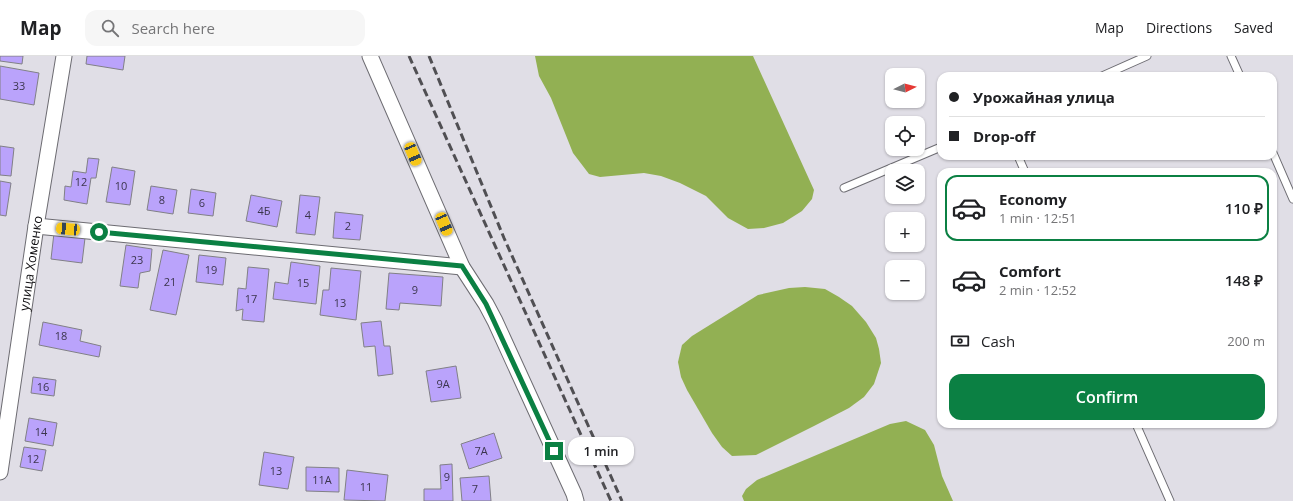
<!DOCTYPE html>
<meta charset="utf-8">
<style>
:root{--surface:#fff;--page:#f6f6f6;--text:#202124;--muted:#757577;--line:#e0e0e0;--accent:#0b8043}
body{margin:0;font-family:"Open Sans",sans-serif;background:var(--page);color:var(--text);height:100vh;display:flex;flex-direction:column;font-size:15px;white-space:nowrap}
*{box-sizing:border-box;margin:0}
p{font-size:13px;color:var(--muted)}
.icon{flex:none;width:22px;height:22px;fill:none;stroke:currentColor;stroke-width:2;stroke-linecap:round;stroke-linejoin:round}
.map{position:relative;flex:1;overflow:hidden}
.sheet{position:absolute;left:937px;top:112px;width:340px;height:260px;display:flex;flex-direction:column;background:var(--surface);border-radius:12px;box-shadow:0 1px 3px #0004}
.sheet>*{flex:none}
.guide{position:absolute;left:937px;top:16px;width:340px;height:88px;border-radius:12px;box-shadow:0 1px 3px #0004;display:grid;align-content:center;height:88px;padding:0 12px;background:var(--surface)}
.needle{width:26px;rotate:84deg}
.controls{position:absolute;left:885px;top:12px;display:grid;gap:8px}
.controls a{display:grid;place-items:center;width:40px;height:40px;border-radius:8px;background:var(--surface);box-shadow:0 1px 3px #0004;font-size:20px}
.end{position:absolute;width:18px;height:18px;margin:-9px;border:5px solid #0b8043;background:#fff;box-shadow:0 0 0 2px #fff}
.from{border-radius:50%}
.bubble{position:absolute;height:28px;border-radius:12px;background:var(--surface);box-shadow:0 1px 3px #0004;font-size:13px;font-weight:600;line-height:28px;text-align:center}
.car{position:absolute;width:12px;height:24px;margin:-12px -6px;border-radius:5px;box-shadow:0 0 3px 1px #0007;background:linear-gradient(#f5c518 24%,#345 0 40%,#f5c518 0 76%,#345 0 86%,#f5c518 0)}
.guide b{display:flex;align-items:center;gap:14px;height:38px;font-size:15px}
.guide b+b{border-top:1px solid var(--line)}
.guide i{width:10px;height:10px;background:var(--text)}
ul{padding:7px 0 0;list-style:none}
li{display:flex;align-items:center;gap:12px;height:66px;margin:0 8px 6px;padding:0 4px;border:2px solid transparent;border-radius:12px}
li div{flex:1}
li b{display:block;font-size:15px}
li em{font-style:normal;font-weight:600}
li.on{border-color:var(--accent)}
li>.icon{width:36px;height:36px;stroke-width:1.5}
.pay{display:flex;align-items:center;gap:10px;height:44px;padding:0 12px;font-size:15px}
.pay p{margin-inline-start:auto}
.cta{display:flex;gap:8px;margin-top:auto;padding:8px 12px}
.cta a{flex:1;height:46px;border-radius:12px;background:var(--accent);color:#fff;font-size:16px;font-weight:600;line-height:46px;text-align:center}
header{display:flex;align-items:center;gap:24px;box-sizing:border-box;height:56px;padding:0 20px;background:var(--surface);border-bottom:1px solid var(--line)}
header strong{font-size:19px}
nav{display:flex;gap:22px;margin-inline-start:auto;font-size:14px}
.search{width:280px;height:36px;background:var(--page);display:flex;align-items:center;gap:10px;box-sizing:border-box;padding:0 14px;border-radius:12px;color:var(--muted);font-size:15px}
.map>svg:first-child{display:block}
.forest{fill:#92b053}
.building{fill:#baa3fb;stroke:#818086}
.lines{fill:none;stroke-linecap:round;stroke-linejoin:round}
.service-casing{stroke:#6d6c72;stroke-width:9}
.minor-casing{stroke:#6d6c72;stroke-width:17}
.service{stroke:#fff;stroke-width:7}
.minor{stroke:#fff;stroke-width:15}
.rail{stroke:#504f53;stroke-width:3;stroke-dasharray:8 4;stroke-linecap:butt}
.route{stroke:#0b8043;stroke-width:5}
.labels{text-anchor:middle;stroke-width:3;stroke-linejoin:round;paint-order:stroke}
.number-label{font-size:11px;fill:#3b354d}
.street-label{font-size:13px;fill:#111013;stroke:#e0dee6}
</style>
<header>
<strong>Map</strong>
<div class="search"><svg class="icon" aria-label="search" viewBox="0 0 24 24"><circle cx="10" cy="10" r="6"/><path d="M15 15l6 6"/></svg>Search here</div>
<nav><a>Map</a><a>Directions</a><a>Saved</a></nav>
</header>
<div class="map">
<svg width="1293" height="445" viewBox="0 0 1293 445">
<rect width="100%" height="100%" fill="#e0dee6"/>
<g class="forest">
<path d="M535,0H753L814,134L812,143L802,155L783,167L764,172L748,173L728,162L706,140L680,127L661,120L644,117L600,121L589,118L573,97L551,42L539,20Z"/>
<path d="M805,231L825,233L839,241L852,250L866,266L876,282L879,293L881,307L874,328L864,341L849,352L814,370L756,399L732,400L722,391L712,377L687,334L681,321L678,306L682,289L692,280L758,239L789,232Z"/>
<path d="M906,365L925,374L934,389L942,420L953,445H744L742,440L746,433L757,424L890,368Z"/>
</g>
<g class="building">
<path d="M0,0H23L22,8L0,5Z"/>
<path d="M87,0H125L123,14L86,8Z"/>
<path d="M0,10L39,17L34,49L0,43Z"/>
<path d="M0,90L14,92L11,120L0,119Z"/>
<path d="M88,102L99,103L96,122H91L87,148L64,144L65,130L71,131L73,115L86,117Z"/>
<path d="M112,111L135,115L130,149L106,146Z"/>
<path d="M0,125L11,127L6,160L0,159Z"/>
<path d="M151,130L177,134L173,158L147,154Z"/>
<path d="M191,133L216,137L213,160L188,157Z"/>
<path d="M251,139L282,145L277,171L246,165Z"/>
<path d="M300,139L320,141L315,179L296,177Z"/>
<path d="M335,156L363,159L360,184L333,182Z"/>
<path d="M54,177L85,182L82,207L51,203Z"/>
<path d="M126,189L152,193L150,215L140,217L138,232L120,230Z"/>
<path d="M163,194L189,199L176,259L150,254Z"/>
<path d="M199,199L226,202L223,229L196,226Z"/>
<path d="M291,206L320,210L316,248L273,243L275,226L288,228Z"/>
<path d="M248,211L269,213L264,266L242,264L243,253L236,255L238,232L246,233Z"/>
<path d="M331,212L361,215L356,264L320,259L323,234H329Z"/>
<path d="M389,217L443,221L441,250L400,247L399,254L386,253Z"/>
<path d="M381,265L384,290H390L393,318L378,320L375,290L364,291L361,267Z"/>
<path d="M43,266L82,274L80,285L101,290L99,301L39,289Z"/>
<path d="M456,310L461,342L431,346L426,315Z"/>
<path d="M33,321L56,324L54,340L31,337Z"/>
<path d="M29,362L57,367L53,390L25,385Z"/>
<path d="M494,377L502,402L469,413L461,388Z"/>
<path d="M24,391L46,394L42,415L20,411Z"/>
<path d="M264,396L294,401L288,433L259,429Z"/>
<path d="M452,408L453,445H424V433H441L440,409Z"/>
<path d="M306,411L339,412V436L306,435Z"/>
<path d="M347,414L388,419L385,445L344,444Z"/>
<path d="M489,420L491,445H462L460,422Z"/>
</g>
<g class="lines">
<defs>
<g id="service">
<path d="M1231,0L1240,20"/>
<path d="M1102,20L1147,0"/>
<path d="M1273,97L1293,143"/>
<path d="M1018,100L1025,116"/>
<path d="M844,132L941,91"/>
<path d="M1136,368L1170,445"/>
</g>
<g id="minor">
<path d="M370,0L462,211L486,248L495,265L574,438L576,445"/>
<path d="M36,170L462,211"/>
<path id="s1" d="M0,416L36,170L64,0"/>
</g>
</defs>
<use href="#service" class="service-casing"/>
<use href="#minor" class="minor-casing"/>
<use href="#service" class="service"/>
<use href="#minor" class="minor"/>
<g class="rail">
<path d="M409,0L611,445"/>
<path d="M429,0L504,182L622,445"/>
</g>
</g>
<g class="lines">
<path class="route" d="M99,176L462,210L486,248L554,395"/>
</g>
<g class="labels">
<g class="number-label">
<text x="19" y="34">33</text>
<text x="81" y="130">12</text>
<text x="121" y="134">10</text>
<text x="162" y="148">8</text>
<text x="202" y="151">6</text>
<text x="264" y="159">4Б</text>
<text x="308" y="163">4</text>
<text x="348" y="174">2</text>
<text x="137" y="208">23</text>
<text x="211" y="218">19</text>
<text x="170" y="230">21</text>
<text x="303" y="231">15</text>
<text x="415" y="238">9</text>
<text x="251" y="247">17</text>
<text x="340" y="251">13</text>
<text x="61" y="284">18</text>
<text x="443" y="332">9А</text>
<text x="43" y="335">16</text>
<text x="41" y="380">14</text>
<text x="481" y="399">7А</text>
<text x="33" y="407">12</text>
<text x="276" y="419">13</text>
<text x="447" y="425">9</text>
<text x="322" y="428">11А</text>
<text x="366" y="435">11</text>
<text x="475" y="437">7</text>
</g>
<g class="street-label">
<text dy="5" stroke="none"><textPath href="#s1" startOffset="211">улица Хоменко</textPath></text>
</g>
</g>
</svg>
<div class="controls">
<a><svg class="needle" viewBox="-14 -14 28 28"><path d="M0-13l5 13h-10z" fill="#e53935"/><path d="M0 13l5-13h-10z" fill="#757577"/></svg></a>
<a><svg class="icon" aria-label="locate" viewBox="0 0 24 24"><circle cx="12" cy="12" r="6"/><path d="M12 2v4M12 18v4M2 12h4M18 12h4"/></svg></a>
<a><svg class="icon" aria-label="layers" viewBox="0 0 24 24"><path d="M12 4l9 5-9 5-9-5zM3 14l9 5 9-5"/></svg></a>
<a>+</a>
<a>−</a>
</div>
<i class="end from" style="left:99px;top:176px"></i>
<i class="end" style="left:554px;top:395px"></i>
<div class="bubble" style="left:568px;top:381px;width:66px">1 min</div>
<i class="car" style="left:413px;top:98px;rotate:157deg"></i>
<i class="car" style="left:444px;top:168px;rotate:157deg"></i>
<i class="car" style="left:68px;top:173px;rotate:275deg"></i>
<div class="guide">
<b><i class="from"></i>Урожайная улица</b>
<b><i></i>Drop-off</b>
</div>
<section class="sheet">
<ul>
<li class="on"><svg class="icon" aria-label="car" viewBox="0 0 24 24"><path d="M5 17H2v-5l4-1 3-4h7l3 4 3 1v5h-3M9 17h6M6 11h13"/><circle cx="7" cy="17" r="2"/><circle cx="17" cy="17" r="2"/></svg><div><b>Economy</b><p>1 min · 12:51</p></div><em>110 ₽</em></li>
<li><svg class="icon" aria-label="car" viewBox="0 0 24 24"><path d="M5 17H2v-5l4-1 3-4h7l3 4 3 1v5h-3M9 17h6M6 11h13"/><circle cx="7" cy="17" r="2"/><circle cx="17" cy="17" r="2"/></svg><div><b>Comfort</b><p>2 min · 12:52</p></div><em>148 ₽</em></li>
</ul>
<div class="pay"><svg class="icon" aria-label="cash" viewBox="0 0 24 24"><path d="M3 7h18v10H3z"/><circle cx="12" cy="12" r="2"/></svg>Cash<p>200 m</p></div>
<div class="cta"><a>Confirm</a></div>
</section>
</div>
